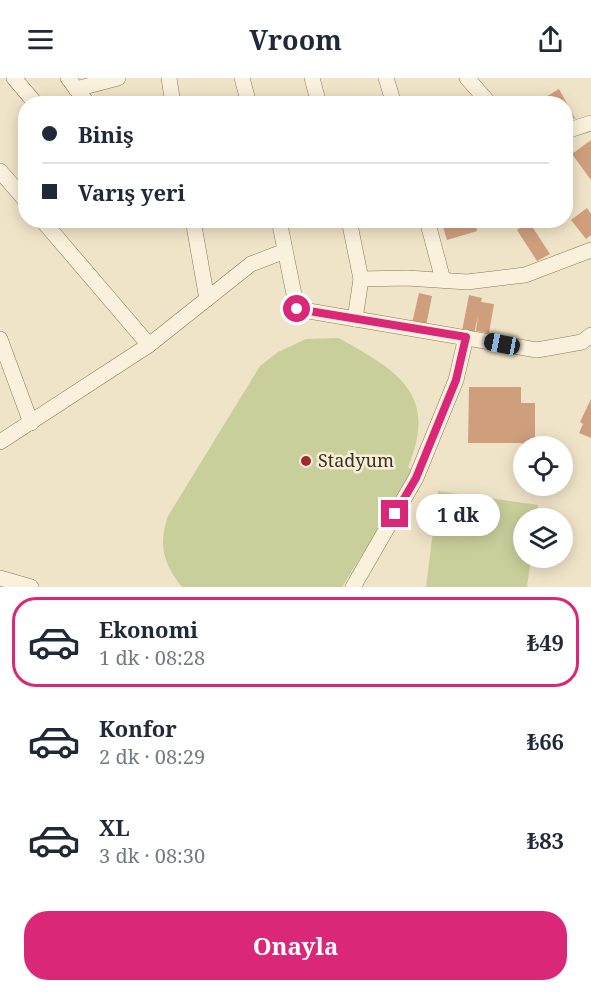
<!DOCTYPE html>
<html lang="tr">
<meta charset="utf-8">
<style>
:root{--surface:#fff;--page:#f6f6f7;--text:#1f2937;--muted:#747a83;--line:#e0e1e3;--accent:#db2777}
body{margin:0;font-family:"Noto Serif",serif;background:var(--page);color:var(--text);height:100vh;display:flex;flex-direction:column;font-size:22px;white-space:nowrap}
*{box-sizing:border-box;margin:0}
p{font-size:20px;color:var(--muted)}
.icon{flex:none;width:33px;height:33px;fill:none;stroke:currentColor;stroke-width:2;stroke-linecap:round;stroke-linejoin:round}
.map{position:relative;height:509px;overflow:hidden}
.sheet{display:flex;flex-direction:column;background:var(--surface);flex:1}
.sheet>*{flex:none}
.banner{position:absolute;left:18px;top:18px;width:555px;height:132px;border-radius:24px;box-shadow:0 3px 15px #0003;display:grid;align-content:center;height:132px;padding:0 24px;background:var(--surface)}
.controls{position:absolute;left:513px;top:358px;display:grid;gap:12px}
.controls a{display:grid;place-items:center;width:60px;height:60px;border-radius:50%;background:var(--surface);box-shadow:0 3px 15px #0003;font-size:30px}
.end{position:absolute;width:27px;height:27px;margin:-14px;border:8px solid #db2777;background:#fff;box-shadow:0 0 0 3px #fff}
.from{border-radius:50%}
.bubble{position:absolute;height:42px;border-radius:21px;background:var(--surface);box-shadow:0 3px 15px #0003;font-size:20px;font-weight:700;line-height:42px;text-align:center}
.car{position:absolute;width:18px;height:36px;margin:-18px -9px;border-radius:8px;box-shadow:0 0 4px 2px #0007;background:linear-gradient(#222 24%,#8ab4d8 0 40%,#222 0 76%,#8ab4d8 0 86%,#222 0)}
.banner b{display:flex;align-items:center;gap:21px;height:57px;font-size:22px}
.banner b+b{border-top:2px solid var(--line)}
.banner i{width:15px;height:15px;background:var(--text)}
ul{padding:10px 0 0;list-style:none}
li{display:flex;align-items:center;gap:18px;height:90px;margin:0 12px 9px;padding:0 12px;border:3px solid transparent;border-radius:24px}
li div{flex:1}
li b{display:block;font-size:22px}
li em{font-style:normal;font-weight:700}
li.selected{border-color:var(--accent)}
li>.icon{width:54px;height:54px;stroke-width:1.5}
.primary-button{display:flex;gap:12px;margin-top:auto;padding:12px 24px}
.primary-button a{flex:1;height:69px;border-radius:24px;background:var(--accent);color:#fff;font-size:24px;font-weight:700;line-height:69px;text-align:center}
header{display:flex;justify-content:space-between;align-items:center;height:78px;padding:0 24px;background:var(--surface);font-size:27px;font-weight:700}
.map>svg:first-child{display:block}
.green{fill:#c9cf9b}
.building{fill:#cf9f7d}
.lines{fill:none;stroke-linecap:round;stroke-linejoin:round}
.minor-casing{stroke:#8d765c;stroke-width:16}
.minor{stroke:#faf1dc;stroke-width:15}
.route{stroke:#db2777;stroke-width:8}
.poi-dot{fill:#9e2a2b;stroke:#f7eed8;stroke-width:2}
.labels{text-anchor:middle;stroke-width:5;stroke-linejoin:round;paint-order:stroke}
.poi-label{font-size:18px;fill:#3d2e20;stroke:#f7eed8;text-anchor:start}
</style>
<header><svg class="icon" aria-label="menu" viewBox="0 0 24 24"><path d="M4 6h16M4 12h16M4 18h16"/></svg>Vroom<svg class="icon" aria-label="share" viewBox="0 0 24 24"><path d="M12 15V3M7 8l5-5 5 5M5 13v7h14v-7"/></svg></header>
<div class="map">
<svg width="591" height="509" viewBox="0 0 591 509">
<rect width="100%" height="100%" fill="#f0e4c8"/>
<g class="green">
<path d="M339,260C397,293 439,315 408,389L414,394L342,509H182C163,485 158,467 168,438L260,288L278,274L306,261Z"/>
<path d="M438,413L538,427L536,441H524V480H531L527,509H426Z"/>
</g>
<g class="building">
<path d="M559,11L575,40L566,45V26H534Z"/>
<path d="M591,62V102L572,76Z"/>
<path d="M587,130L591,136V157L586,161L571,142Z"/>
<path d="M441,142H474L477,153L447,162Z"/>
<path d="M529,144L550,176L537,183L517,152Z"/>
<path d="M419,215L432,218L426,248L412,245Z"/>
<path d="M469,217L482,220L481,224L494,226L489,255L476,253L478,238L474,256L462,253Z"/>
<path d="M469,309H521V325H535V369H522V365H468Z"/>
<path d="M591,321V360L579,355L583,346L580,344Z"/>
</g>
<g class="lines">
<defs>
<g id="minor">
<path d="M14,0L36,26"/>
<path d="M68,0L88,26"/>
<path d="M169,0L173,26"/>
<path d="M242,0L249,26"/>
<path d="M312,0L319,26"/>
<path d="M386,0L394,26"/>
<path d="M467,0L490,26"/>
<path d="M76,11L118,0"/>
<path d="M566,53L591,45"/>
<path d="M0,93L26,123"/>
<path d="M42,142L149,267"/>
<path d="M193,142L207,221"/>
<path d="M279,142L297,231L537,272L582,264L591,257"/>
<path d="M349,142L361,201"/>
<path d="M427,142L443,202"/>
<path d="M355,241L361,201L407,200L467,204L525,197L591,172"/>
<path d="M0,261L31,345"/>
<path d="M0,364L149,267L251,186L285,173"/>
<path d="M0,500L31,509"/>
<path d="M353,509L416,400L456,302L466,259"/>
</g>
</defs>
<use href="#minor" class="minor-casing"/>
<use href="#minor" class="minor"/>
</g>
<g class="lines">
<path class="route" d="M297,231L466,259L456,302L416,400L395,436"/>
</g>
<circle class="poi-dot" cx="306" cy="383" r="6"/>
<g class="labels">
<g class="poi-label">
<text x="318" y="389">Stadyum</text>
</g>
</g>
</svg>
<div class="controls">
<a><svg class="icon" aria-label="locate" viewBox="0 0 24 24"><circle cx="12" cy="12" r="6"/><path d="M12 2v4M12 18v4M2 12h4M18 12h4"/></svg></a>
<a><svg class="icon" aria-label="layers" viewBox="0 0 24 24"><path d="M12 4l9 5-9 5-9-5zM3 14l9 5 9-5"/></svg></a>
</div>
<i class="end from" style="left:297px;top:231px"></i>
<i class="end" style="left:395px;top:436px"></i>
<div class="bubble" style="left:416px;top:416px;width:84px">1 dk</div>
<i class="car" style="left:502px;top:266px;rotate:281deg"></i>
<div class="banner">
<b><i class="from"></i>Biniş</b>
<b><i></i>Varış yeri</b>
</div>
</div>
<section class="sheet">
<ul>
<li class="selected"><svg class="icon" aria-label="car" viewBox="0 0 24 24"><path d="M5 17H2v-5l4-1 3-4h7l3 4 3 1v5h-3M9 17h6M6 11h13"/><circle cx="7" cy="17" r="2"/><circle cx="17" cy="17" r="2"/></svg><div><b>Ekonomi</b><p>1 dk · 08:28</p></div><em>₺49</em></li>
<li><svg class="icon" aria-label="car" viewBox="0 0 24 24"><path d="M5 17H2v-5l4-1 3-4h7l3 4 3 1v5h-3M9 17h6M6 11h13"/><circle cx="7" cy="17" r="2"/><circle cx="17" cy="17" r="2"/></svg><div><b>Konfor</b><p>2 dk · 08:29</p></div><em>₺66</em></li>
<li><svg class="icon" aria-label="car" viewBox="0 0 24 24"><path d="M5 17H2v-5l4-1 3-4h7l3 4 3 1v5h-3M9 17h6M6 11h13"/><circle cx="7" cy="17" r="2"/><circle cx="17" cy="17" r="2"/></svg><div><b>XL</b><p>3 dk · 08:30</p></div><em>₺83</em></li>
</ul>
<div class="primary-button"><a>Onayla</a></div>
</section>
